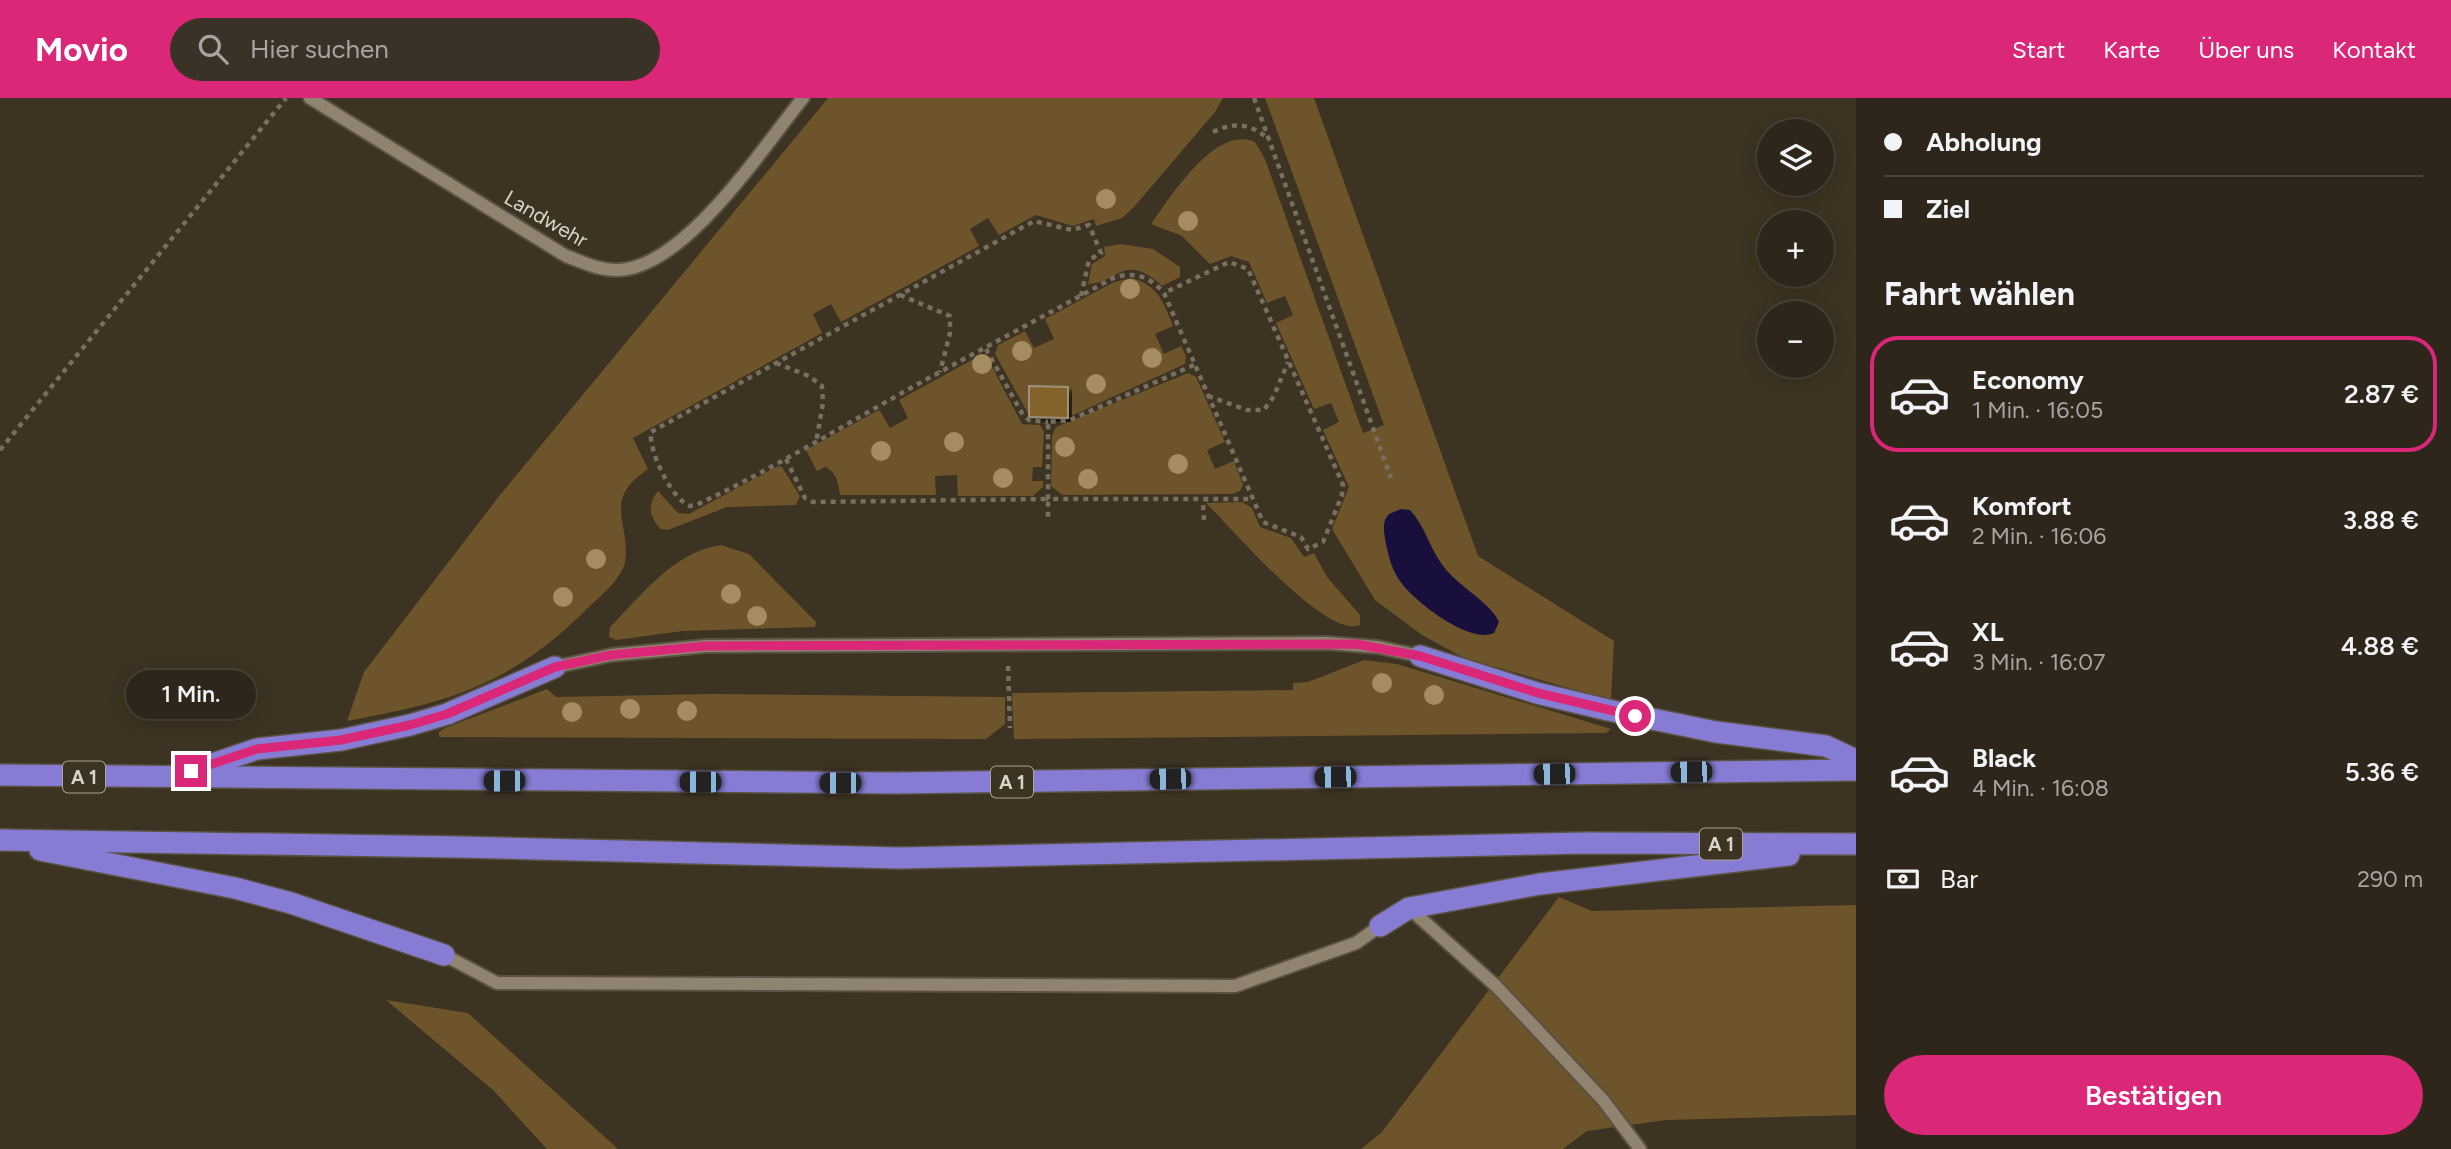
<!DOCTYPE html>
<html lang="de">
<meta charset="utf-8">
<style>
:root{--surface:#2e261a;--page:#3a3227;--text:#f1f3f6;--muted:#a7a5a2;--line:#494339;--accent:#db2777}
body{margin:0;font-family:Figtree,sans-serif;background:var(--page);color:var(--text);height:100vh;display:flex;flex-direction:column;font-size:26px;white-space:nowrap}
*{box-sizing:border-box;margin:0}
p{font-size:23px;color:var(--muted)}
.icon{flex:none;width:38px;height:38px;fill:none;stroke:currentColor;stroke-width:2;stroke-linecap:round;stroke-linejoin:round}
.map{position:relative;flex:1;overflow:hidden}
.side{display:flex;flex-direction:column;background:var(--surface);width:595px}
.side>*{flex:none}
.hud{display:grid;align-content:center;height:154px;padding:0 28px;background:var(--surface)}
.controls{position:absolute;left:1757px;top:21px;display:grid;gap:14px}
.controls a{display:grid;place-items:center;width:77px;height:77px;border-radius:50%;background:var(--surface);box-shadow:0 4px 18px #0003,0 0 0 2px var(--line);font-size:35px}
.end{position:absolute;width:32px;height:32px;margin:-16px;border:9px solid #db2777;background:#fff;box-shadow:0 0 0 4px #fff}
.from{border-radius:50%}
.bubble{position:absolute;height:49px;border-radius:24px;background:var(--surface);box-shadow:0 4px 18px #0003,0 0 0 2px var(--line);font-size:23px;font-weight:600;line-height:49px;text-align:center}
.car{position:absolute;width:21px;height:42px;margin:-21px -10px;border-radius:9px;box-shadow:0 0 5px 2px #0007;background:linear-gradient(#222 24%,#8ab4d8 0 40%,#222 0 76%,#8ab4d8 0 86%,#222 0)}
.hud b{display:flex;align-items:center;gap:24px;height:66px;font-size:26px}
.hud b+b{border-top:2px solid var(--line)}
.hud i{width:18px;height:18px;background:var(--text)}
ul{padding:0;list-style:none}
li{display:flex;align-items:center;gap:21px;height:116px;margin:0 14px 10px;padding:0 14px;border:4px solid transparent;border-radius:28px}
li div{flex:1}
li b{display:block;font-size:26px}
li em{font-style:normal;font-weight:600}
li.current{border-color:var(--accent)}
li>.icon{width:63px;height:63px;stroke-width:1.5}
h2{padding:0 28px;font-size:32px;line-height:84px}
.pay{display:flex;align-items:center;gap:18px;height:77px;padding:0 28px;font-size:26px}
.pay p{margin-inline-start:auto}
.button{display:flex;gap:14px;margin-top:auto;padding:14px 28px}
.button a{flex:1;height:80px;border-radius:42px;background:var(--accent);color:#fff;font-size:28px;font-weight:600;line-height:80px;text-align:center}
header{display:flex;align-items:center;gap:42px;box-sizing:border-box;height:98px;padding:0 35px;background:var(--accent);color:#fff}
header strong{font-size:33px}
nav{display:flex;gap:38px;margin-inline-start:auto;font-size:24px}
.search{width:490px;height:63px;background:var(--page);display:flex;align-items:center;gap:18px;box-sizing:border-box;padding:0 24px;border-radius:38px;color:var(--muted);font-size:26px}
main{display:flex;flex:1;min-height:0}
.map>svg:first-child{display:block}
.green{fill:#6d542a}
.water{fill:#190f3d}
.building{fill:#84632c;stroke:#9d917e;stroke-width:2;filter:url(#shadow)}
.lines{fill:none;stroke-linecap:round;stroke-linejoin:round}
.minor-casing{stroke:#5a5243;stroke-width:16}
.highway-casing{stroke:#5a5243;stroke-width:24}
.path{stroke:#786f61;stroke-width:4.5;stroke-dasharray:5 5;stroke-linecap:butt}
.minor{stroke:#908370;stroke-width:12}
.highway{stroke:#867cd4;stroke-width:21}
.tree{fill:#a68c61}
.route{stroke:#db2777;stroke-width:9}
.labels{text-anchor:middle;stroke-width:5;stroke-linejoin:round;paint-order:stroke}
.shield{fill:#3d3322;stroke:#aaa396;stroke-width:2}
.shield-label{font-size:19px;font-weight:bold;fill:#d9d3c8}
.street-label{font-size:21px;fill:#d9d3c8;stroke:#3d3322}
</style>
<header>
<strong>Movio</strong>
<div class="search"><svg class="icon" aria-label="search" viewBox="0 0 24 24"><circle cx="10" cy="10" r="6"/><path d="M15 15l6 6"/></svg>Hier suchen</div>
<nav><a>Start</a><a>Karte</a><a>Über uns</a><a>Kontakt</a></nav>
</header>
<main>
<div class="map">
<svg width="1856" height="1051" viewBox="0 0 1856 1051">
<defs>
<filter id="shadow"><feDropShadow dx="8" dy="4.5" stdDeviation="2" flood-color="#0009"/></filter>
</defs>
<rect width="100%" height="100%" fill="#3d3322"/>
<g class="green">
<path d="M828,0H1223L1215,14L1134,109L1122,120L1096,128L1094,121L1073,128L1036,117L999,137L988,120L970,131L979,148L841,224L831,206L813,216L822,235L633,340L648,371C601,403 631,423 625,465C619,484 601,497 588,510C510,587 452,604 347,623L364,574L500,397Z"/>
<path d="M1265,0H1314L1478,458L1614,543L1611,602L1464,560L1422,537L1375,502L1332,431L1349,389L1323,332L1339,324L1331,305L1314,311L1276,225L1293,217L1285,198L1267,205L1249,164L1231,158L1210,166L1182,138L1151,126C1171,98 1216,26 1255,44L1265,61L1363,335L1384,327Z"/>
<path d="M1120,146L1153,151L1180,169V179L1162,188C1125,153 1118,185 1088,186L1092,166L1105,158L1104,149Z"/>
<path d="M1132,180C1158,187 1164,205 1173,228L1155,236L1164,256L1181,248L1186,258L1185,266L1071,318L1068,289L1029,317L995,256L998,247L1025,233L1034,250L1054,241L1045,221L1114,184Z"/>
<path d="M979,258L988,261L1022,326L1040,327L1044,334L1042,369H1033L1032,383H1043V389L1033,398H958L957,377L935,378L936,397H840C838,385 837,374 825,369L817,373L806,352L877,313H880L890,330L908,320L899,302Z"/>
<path d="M1188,275L1196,279L1225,344L1207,352L1215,371L1234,363L1243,387L1240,393L1232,396L1062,397L1051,388L1052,338L1056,329Z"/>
<path d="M778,368L782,369L800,398L796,407L727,409L668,432L661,431C649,419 647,406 658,393L678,415L689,416Z"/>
<path d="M1242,404L1252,410L1260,429L1291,440L1304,459L1314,455L1327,479L1360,517V527C1326,542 1232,430 1206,405Z"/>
<path d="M721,447L749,456L816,524L815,529L683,533L616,542L609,539L610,529C642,497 673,454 721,447Z"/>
<path d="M1364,562L1397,566L1611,631L1606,635L1014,641L1012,595L1293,592V585L1308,584Z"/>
<path d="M547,591L556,599L711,596L1005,599V626L986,641L439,639V634L445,630Z"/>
<path d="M1559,799L1592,813L1856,807V1017L1666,1022L1587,1033L1563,1051H1361L1382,1034Z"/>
<path d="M386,902L468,915L618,1051H547L493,992Z"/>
</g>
<path class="water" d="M1401,411L1410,412C1425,428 1429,448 1441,465C1455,487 1491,504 1499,524L1494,535C1470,546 1418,506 1403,487C1392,474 1388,457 1385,441C1384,432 1382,423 1389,416Z"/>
<path class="building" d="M1029,288L1068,289V320L1029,319Z"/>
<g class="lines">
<defs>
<g id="minor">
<path d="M310,0L566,158C583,164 600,173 618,172C685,170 763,49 803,0"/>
<path d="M555,569L611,557L706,548L1327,545L1378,549L1420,558"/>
<path d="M1409,810L1496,888L1603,1002L1640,1051"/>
<path d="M444,857L497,885L1235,888L1356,845L1380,828"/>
</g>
<g id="highway">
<path d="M1420,558L1537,595L1608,612L1716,634L1826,648L1856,662"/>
<path d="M186,675L257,651L341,642L410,627L447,616L555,569"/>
<path d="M0,677L896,685L1856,672"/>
<path d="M0,742L459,749L899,760L1586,745L1856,746"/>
<path d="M40,752L235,790L291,805L444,857"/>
<path d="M1380,828L1409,810L1540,786L1789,757"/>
</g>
</defs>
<use href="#minor" class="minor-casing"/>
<use href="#highway" class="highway-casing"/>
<g class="path">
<path d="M1254,0L1391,380"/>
<path d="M1213,34C1236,23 1251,26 1270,42"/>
<path d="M900,197L950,218V235L940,274"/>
<path d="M1081,198L1089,162L1101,155L1089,127L1072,132L1034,123L651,334C648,352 672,402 690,408L696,407C780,368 858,318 940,274C997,243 1055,212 1113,180C1134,173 1149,178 1164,195L1263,424L1301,439L1308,451L1323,444L1342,397L1343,387L1248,171L1229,164L1164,195"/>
<path d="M986,251L1023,317L1029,322L1048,324"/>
<path d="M776,265L809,278L822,288L823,305L816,345"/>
<path d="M1194,267L1070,322L1048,324V401H1252"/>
<path d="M1208,298L1247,312H1264L1274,298L1288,264"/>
<path d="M0,352L286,0"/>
<path d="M786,361L805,400L813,404L1048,401V423"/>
<path d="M1204,422L1203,405L1206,402"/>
<path d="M1008,568L1010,630"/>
</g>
<use href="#minor" class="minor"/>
<use href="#highway" class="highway"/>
</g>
<g class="tree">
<circle cx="1106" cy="101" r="10"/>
<circle cx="1188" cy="123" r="10"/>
<circle cx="1130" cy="191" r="10"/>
<circle cx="1022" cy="253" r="10"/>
<circle cx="1152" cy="260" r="10"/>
<circle cx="982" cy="266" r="10"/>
<circle cx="1096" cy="286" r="10"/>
<circle cx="954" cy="344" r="10"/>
<circle cx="1065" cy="349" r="10"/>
<circle cx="881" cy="353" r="10"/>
<circle cx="1178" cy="366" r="10"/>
<circle cx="1003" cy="380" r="10"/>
<circle cx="1088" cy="381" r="10"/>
<circle cx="596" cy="461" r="10"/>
<circle cx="731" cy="496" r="10"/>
<circle cx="563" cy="499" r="10"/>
<circle cx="757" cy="518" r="10"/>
<circle cx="1382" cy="585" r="10"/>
<circle cx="1434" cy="597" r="10"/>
<circle cx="630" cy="611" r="10"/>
<circle cx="687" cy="613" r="10"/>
<circle cx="572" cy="614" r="10"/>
</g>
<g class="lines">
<path class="route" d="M191,673L257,651L341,642L410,627L447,616L555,569L611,557L706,548L1356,546L1420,558L1538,595L1635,618"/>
</g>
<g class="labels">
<g class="shield">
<rect x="63" y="663.5" width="42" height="31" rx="5"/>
<rect x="991" y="668.5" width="42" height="31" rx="5"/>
<rect x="1700" y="730.5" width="42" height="31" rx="5"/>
</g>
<g class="shield-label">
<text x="84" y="686">A 1</text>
<text x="1012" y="691">A 1</text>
<text x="1721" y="753">A 1</text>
</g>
<g class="street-label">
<text transform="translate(546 121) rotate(30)" y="7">Landwehr</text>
</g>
</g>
</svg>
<div class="controls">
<a><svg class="icon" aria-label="layers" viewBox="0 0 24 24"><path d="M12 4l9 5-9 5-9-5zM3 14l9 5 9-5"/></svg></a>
<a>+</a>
<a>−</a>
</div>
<i class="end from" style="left:1635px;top:618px"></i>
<i class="end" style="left:191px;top:673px"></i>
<div class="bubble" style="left:126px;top:572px;width:130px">1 Min.</div>
<i class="car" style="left:1691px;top:674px;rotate:269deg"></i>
<i class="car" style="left:1554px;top:676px;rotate:269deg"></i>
<i class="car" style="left:1335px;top:679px;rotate:269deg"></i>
<i class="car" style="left:1170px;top:681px;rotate:269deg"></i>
<i class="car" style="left:504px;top:683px;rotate:270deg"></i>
<i class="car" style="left:700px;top:684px;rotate:270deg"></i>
<i class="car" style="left:840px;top:685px;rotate:270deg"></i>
</div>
<section class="side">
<div class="hud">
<b><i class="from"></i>Abholung</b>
<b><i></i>Ziel</b>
</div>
<h2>Fahrt wählen</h2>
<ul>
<li class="current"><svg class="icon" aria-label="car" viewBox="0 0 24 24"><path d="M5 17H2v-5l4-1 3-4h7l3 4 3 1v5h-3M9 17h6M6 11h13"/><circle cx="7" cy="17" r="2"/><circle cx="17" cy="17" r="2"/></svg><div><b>Economy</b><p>1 Min. · 16:05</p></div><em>2.87 €</em></li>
<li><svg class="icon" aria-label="car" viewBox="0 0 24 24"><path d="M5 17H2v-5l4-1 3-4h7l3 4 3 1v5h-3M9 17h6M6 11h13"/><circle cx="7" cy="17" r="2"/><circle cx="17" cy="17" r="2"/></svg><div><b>Komfort</b><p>2 Min. · 16:06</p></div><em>3.88 €</em></li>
<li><svg class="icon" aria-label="car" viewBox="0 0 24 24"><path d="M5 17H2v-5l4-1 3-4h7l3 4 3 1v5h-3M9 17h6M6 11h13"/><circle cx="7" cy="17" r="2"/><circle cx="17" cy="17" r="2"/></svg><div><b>XL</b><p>3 Min. · 16:07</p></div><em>4.88 €</em></li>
<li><svg class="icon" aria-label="car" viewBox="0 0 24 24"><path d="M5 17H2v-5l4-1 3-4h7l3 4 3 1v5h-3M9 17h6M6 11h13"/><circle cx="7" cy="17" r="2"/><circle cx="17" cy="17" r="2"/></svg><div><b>Black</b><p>4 Min. · 16:08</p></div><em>5.36 €</em></li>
</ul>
<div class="pay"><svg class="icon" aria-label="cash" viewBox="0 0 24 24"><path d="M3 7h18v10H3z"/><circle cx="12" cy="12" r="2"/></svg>Bar<p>290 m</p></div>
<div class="button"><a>Bestätigen</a></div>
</section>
</main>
